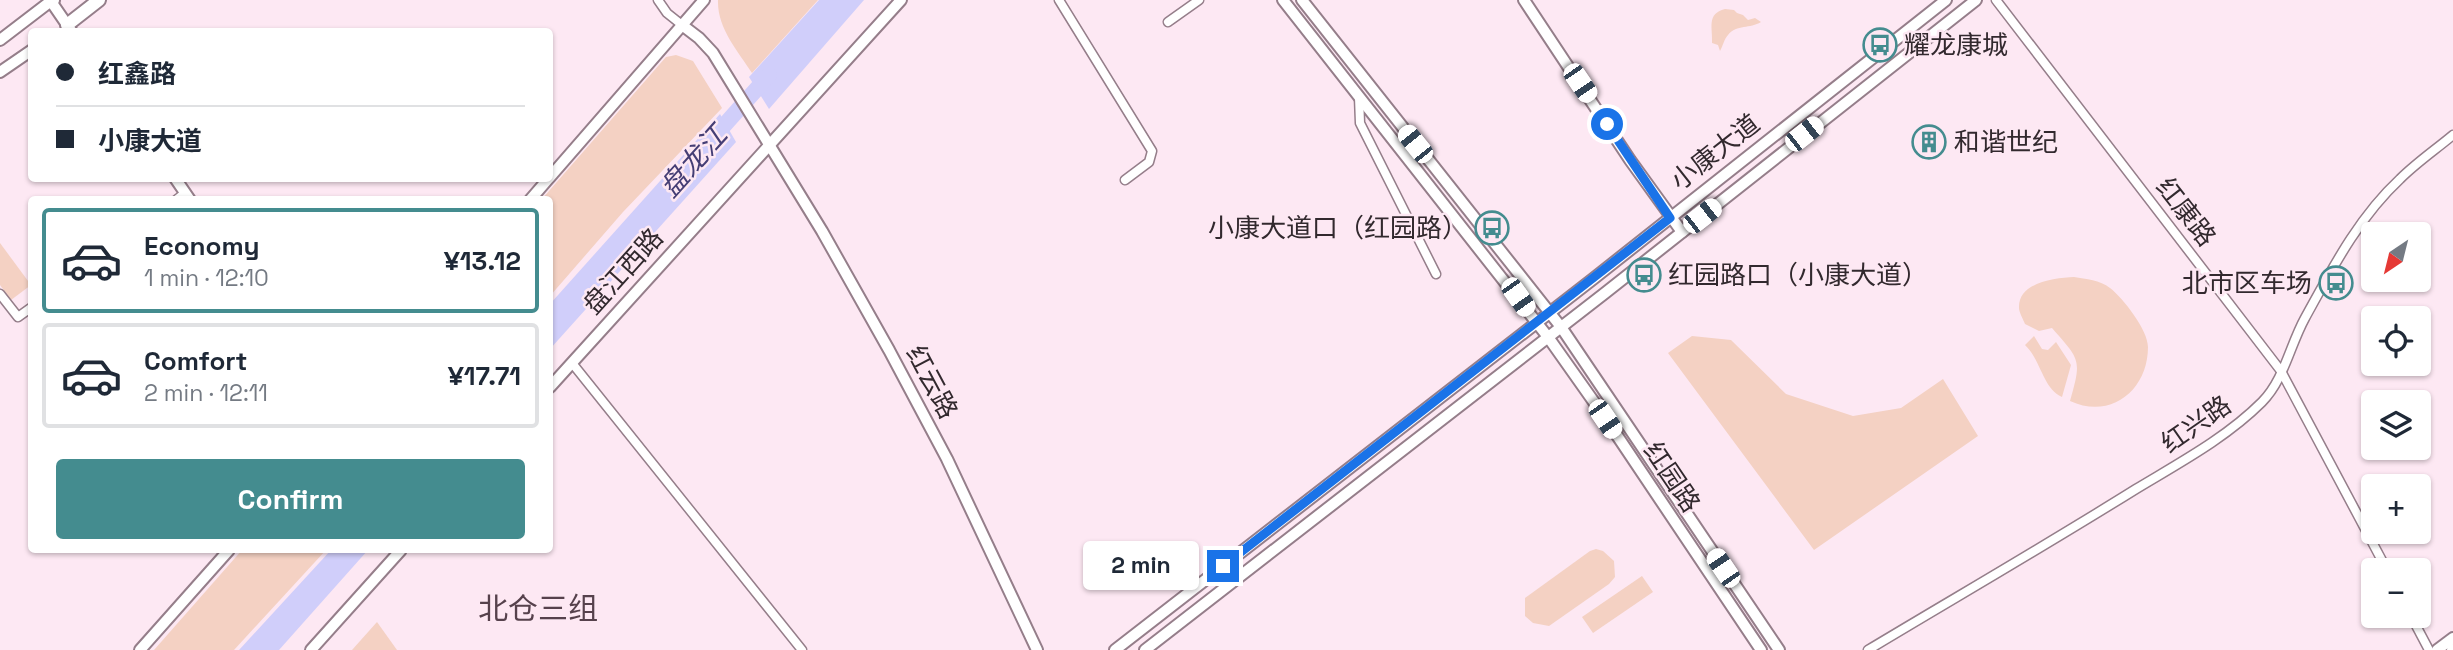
<!DOCTYPE html>
<meta charset="utf-8">
<style>
:root{--surface:#fff;--page:#f6f6f7;--text:#1f2937;--muted:#747a83;--line:#e0e1e3;--accent:#448c8f}
body{margin:0;font-family:"Space Grotesk","Noto Sans SC",sans-serif;background:var(--page);color:var(--text);height:100vh;display:flex;flex-direction:column;font-size:26px;white-space:nowrap}
*{box-sizing:border-box;margin:0}
p{font-size:23px;color:var(--muted)}
.icon{flex:none;width:38px;height:38px;fill:none;stroke:currentColor;stroke-width:2;stroke-linecap:round;stroke-linejoin:round}
.map{position:relative;flex:1;overflow:hidden}
.drawer{position:absolute;left:28px;top:196px;width:525px;height:357px;display:flex;flex-direction:column;background:var(--surface);border-radius:7px;box-shadow:0 2px 5px #0004}
.drawer>*{flex:none}
.guide{position:absolute;left:28px;top:28px;width:525px;height:154px;border-radius:7px;box-shadow:0 2px 5px #0004;display:grid;align-content:center;height:154px;padding:0 28px;background:var(--surface)}
.needle{width:46px;rotate:215deg}
.tools{position:absolute;left:2361px;top:222px;display:grid;gap:14px}
.tools a{display:grid;place-items:center;width:70px;height:70px;border-radius:7px;background:var(--surface);box-shadow:0 2px 5px #0004;font-size:35px}
.end{position:absolute;width:32px;height:32px;margin:-16px;border:9px solid #1a73e8;background:#fff;box-shadow:0 0 0 4px #fff}
.from{border-radius:50%}
.bubble{position:absolute;height:49px;border-radius:7px;background:var(--surface);box-shadow:0 2px 5px #0004;font-size:23px;font-weight:700;line-height:49px;text-align:center}
.car{position:absolute;width:21px;height:42px;margin:-21px -10px;border-radius:9px;box-shadow:0 0 5px 2px #0007;background:linear-gradient(#fff 24%,#345 0 40%,#fff 0 76%,#345 0 86%,#fff 0)}
.guide b{display:flex;align-items:center;gap:24px;height:66px;font-size:26px}
.guide b+b{border-top:2px solid var(--line)}
.guide i{width:18px;height:18px;background:var(--text)}
ul{padding:12px 0 0;list-style:none}
li{display:flex;align-items:center;gap:21px;height:105px;margin:0 14px 10px;padding:0 14px;border:4px solid var(--line);border-radius:7px}
li div{flex:1}
li b{display:block;font-size:26px}
li em{font-style:normal;font-weight:700}
li.current{border-color:var(--accent)}
li>.icon{width:63px;height:63px;stroke-width:1.5}
.cta{display:flex;gap:14px;margin-top:auto;padding:14px 28px}
.cta a{flex:1;height:80px;border-radius:7px;background:var(--accent);color:#fff;font-size:28px;font-weight:700;line-height:80px;text-align:center}
.map>svg:first-child{display:block}
.green{fill:#f4d1c3}
.water{fill:#d0cefa}
.lines{fill:none;stroke-linecap:round;stroke-linejoin:round}
.river{stroke:#d0cefa;stroke-width:16}
.street-casing{stroke:#957e8a;stroke-width:11}
.secondary-casing{stroke:#957e8a;stroke-width:14}
.primary-casing{stroke:#957e8a;stroke-width:16}
.street{stroke:#fff;stroke-width:8}
.secondary{stroke:#fff;stroke-width:10}
.primary{stroke:#fff;stroke-width:12}
.route{stroke:#1a73e8;stroke-width:9}
.labels{text-anchor:middle;stroke-width:5;stroke-linejoin:round;paint-order:stroke}
.poi-label{font-size:26px;fill:#32292e;stroke:#fde8f3;text-anchor:start}
.street-label{font-size:26px;fill:#32292e;stroke:#fde8f3}
.water-label{font-size:28px;font-style:italic;fill:#453e75;stroke:#fde8f3}
.quarter-label{font-size:30px;fill:#56414c;stroke:#fde8f3}
</style>
<div class="map">
<svg width="2453" height="650" viewBox="0 0 2453 650">
<rect width="100%" height="100%" fill="#fde8f3"/>
<g class="green">
<path d="M718,0H818L752,73C738,51 717,28 718,0Z"/>
<path d="M1725,9L1734,10L1737,13L1743,15L1748,20L1755,18L1761,22C1750,29 1737,24 1728,35C1724,39 1723,46 1720,51L1718,45L1712,43C1713,28 1706,14 1725,9Z"/>
<path d="M676,55L693,61L722,108L623,212L550,296V200L542,199L666,57Z"/>
<path d="M0,243L31,285L11,300L0,285Z"/>
<path d="M2074,277C2086,279 2100,280 2110,288C2123,298 2148,330 2148,347C2148,390 2111,420 2070,401C2082,359 2080,360 2052,328L2039,331L2025,324C2023,319 2019,312 2019,308C2018,282 2055,278 2074,277Z"/>
<path d="M1692,336L1731,340L1786,394L1853,416L1901,408L1943,379L1978,436L1814,550L1668,353Z"/>
<path d="M2034,336L2042,349L2048,350L2056,342L2071,365L2062,397C2043,389 2041,360 2025,345Z"/>
<path d="M1596,549L1603,551L1614,561L1615,577L1609,584L1549,626L1533,623L1525,616V598L1590,551Z"/>
<path d="M242,550H326L234,650H154Z"/>
<path d="M1642,576L1653,592L1593,633L1582,617Z"/>
<path d="M377,622L397,650H352Z"/>
</g>
<g class="water">
<path d="M819,0H864L769,109L749,77Z"/>
<path d="M720,114L736,142L550,349V304Z"/>
<path d="M331,550H368L279,650H239Z"/>
</g>
<g class="lines">
<path class="river" d="M712,139L769,75"/>
<defs>
<g id="street">
<path d="M658,0L667,13L682,25"/>
<path d="M1059,0L1152,151L1149,162L1125,180"/>
<path d="M1996,0L2281,371L2387,570"/>
<path d="M1168,22L1199,0"/>
<path d="M1359,97L1360,123L1436,274"/>
<path d="M176,200L185,193"/>
<path d="M0,294L18,317L32,307"/>
<path d="M572,363L802,650"/>
<path d="M2411,616L2429,650"/>
<path d="M1868,650C1958,596 2048,544 2136,489C2179,463 2226,438 2262,402C2284,380 2290,345 2305,318C2332,269 2358,218 2400,179C2416,163 2435,150 2453,135"/>
</g>
<g id="secondary">
<path d="M50,0L72,32"/>
<path d="M1283,0L1548,337L1606,419L1761,650"/>
<path d="M1302,0L1561,327L1779,650"/>
<path d="M1524,0L1630,160L1682,232"/>
<path d="M682,25L699,38L713,53L822,231L889,350L947,459L1037,650"/>
<path d="M0,40L51,1"/>
<path d="M0,72L32,50"/>
<path d="M550,177L704,0"/>
<path d="M175,178L190,200"/>
<path d="M530,200L549,178"/>
<path d="M550,387L901,0"/>
<path d="M140,650L229,550"/>
<path d="M311,650L401,550"/>
<path d="M1115,650L1593,279L1946,0"/>
<path d="M1145,650L1605,293L1976,0"/>
<path d="M2437,650L2453,638"/>
<path d="M2452,650L2453,649"/>
</g>
<g id="primary">
<path d="M51,1L53,0"/>
<path d="M67,25L99,0"/>
</g>
</defs>
<use href="#street" class="street-casing"/>
<use href="#secondary" class="secondary-casing"/>
<use href="#primary" class="primary-casing"/>
<use href="#street" class="street"/>
<use href="#secondary" class="secondary"/>
<use href="#primary" class="primary"/>
</g>
<g class="lines">
<path class="route" d="M1223,566L1670,218L1607,124"/>
</g>
<defs>
<symbol id="bus-ring" viewBox="-11 -11 22 22"><circle r="9.5" fill="#fde8f3" stroke="#448c8f" stroke-width="1.5"/><path d="M-5-6H5V4H4V6H2V4H-2V6H-4V4H-5ZM-3.5-4V0h7V-4ZM-3.5 1.2v1.5H-2V1.2ZM2 1.2v1.5H3.5V1.2Z" fill="#448c8f"/></symbol>
<symbol id="building-ring" viewBox="-11 -11 22 22"><circle r="9.5" fill="#fde8f3" stroke="#448c8f" stroke-width="1.5"/><path d="M-4-6H4V6H1V3H-1V6H-4ZM-2.5-4.3h1.7v1.8h-1.7ZM.8-4.3h1.7v1.8H.8ZM-2.5-1h1.7V.8h-1.7ZM.8-1h1.7V.8H.8Z" fill="#448c8f"/></symbol>
</defs>
<g fill-rule="evenodd">
<use href="#bus-ring" x="1861" y="26" width="38" height="38"/>
<use href="#building-ring" x="1910" y="123" width="38" height="38"/>
<use href="#bus-ring" x="1473" y="209" width="38" height="38"/>
<use href="#bus-ring" x="1625" y="256" width="38" height="38"/>
<use href="#bus-ring" x="2317" y="264" width="38" height="38"/>
</g>
<g class="labels">
<g class="poi-label">
<text x="1904" y="54">耀龙康城</text>
<text x="1954" y="151">和谐世纪</text>
<text x="1468" y="237" text-anchor="end">小康大道口（红园路）</text>
<text x="1668" y="284">红园路口（小康大道）</text>
<text x="2312" y="292" text-anchor="end">北市区车场</text>
</g>
<g class="street-label">
<text transform="translate(1715 152) rotate(-38)" y="9">小康大道</text>
<text transform="translate(2186 212) rotate(52)" y="9">红康路</text>
<text transform="translate(623 271) rotate(-48)" y="9">盘江西路</text>
<text transform="translate(932 382) rotate(62)" y="9">红云路</text>
<text transform="translate(2196 424) rotate(-35)" y="9">红兴路</text>
<text transform="translate(1672 477) rotate(56)" y="9">红园路</text>
</g>
<g class="water-label">
<text transform="translate(693 161) rotate(-48)" y="10">盘龙江</text>
</g>
<g class="quarter-label">
<text x="538" y="619">北仓三组</text>
</g>
</g>
</svg>
<div class="tools">
<a><svg class="needle" viewBox="-14 -14 28 28"><path d="M0-13l5 13h-10z" fill="#e53935"/><path d="M0 13l5-13h-10z" fill="#747a83"/></svg></a>
<a><svg class="icon" aria-label="locate" viewBox="0 0 24 24"><circle cx="12" cy="12" r="6"/><path d="M12 2v4M12 18v4M2 12h4M18 12h4"/></svg></a>
<a><svg class="icon" aria-label="layers" viewBox="0 0 24 24"><path d="M12 4l9 5-9 5-9-5zM3 14l9 5 9-5"/></svg></a>
<a>+</a>
<a>−</a>
</div>
<i class="end from" style="left:1607px;top:124px"></i>
<i class="end" style="left:1223px;top:566px"></i>
<div class="bubble" style="left:1083px;top:541px;width:116px">2 min</div>
<i class="car" style="left:1580px;top:83px;rotate:146deg"></i>
<i class="car" style="left:1804px;top:134px;rotate:52deg"></i>
<i class="car" style="left:1415px;top:144px;rotate:321deg"></i>
<i class="car" style="left:1702px;top:216px;rotate:52deg"></i>
<i class="car" style="left:1518px;top:297px;rotate:145deg"></i>
<i class="car" style="left:1605px;top:419px;rotate:146deg"></i>
<i class="car" style="left:1723px;top:568px;rotate:326deg"></i>
<div class="guide">
<b><i class="from"></i>红鑫路</b>
<b><i></i>小康大道</b>
</div>
<section class="drawer">
<ul>
<li class="current"><svg class="icon" aria-label="car" viewBox="0 0 24 24"><path d="M5 17H2v-5l4-1 3-4h7l3 4 3 1v5h-3M9 17h6M6 11h13"/><circle cx="7" cy="17" r="2"/><circle cx="17" cy="17" r="2"/></svg><div><b>Economy</b><p>1 min · 12:10</p></div><em>¥13.12</em></li>
<li><svg class="icon" aria-label="car" viewBox="0 0 24 24"><path d="M5 17H2v-5l4-1 3-4h7l3 4 3 1v5h-3M9 17h6M6 11h13"/><circle cx="7" cy="17" r="2"/><circle cx="17" cy="17" r="2"/></svg><div><b>Comfort</b><p>2 min · 12:11</p></div><em>¥17.71</em></li>
</ul>
<div class="cta"><a>Confirm</a></div>
</section>
</div>
